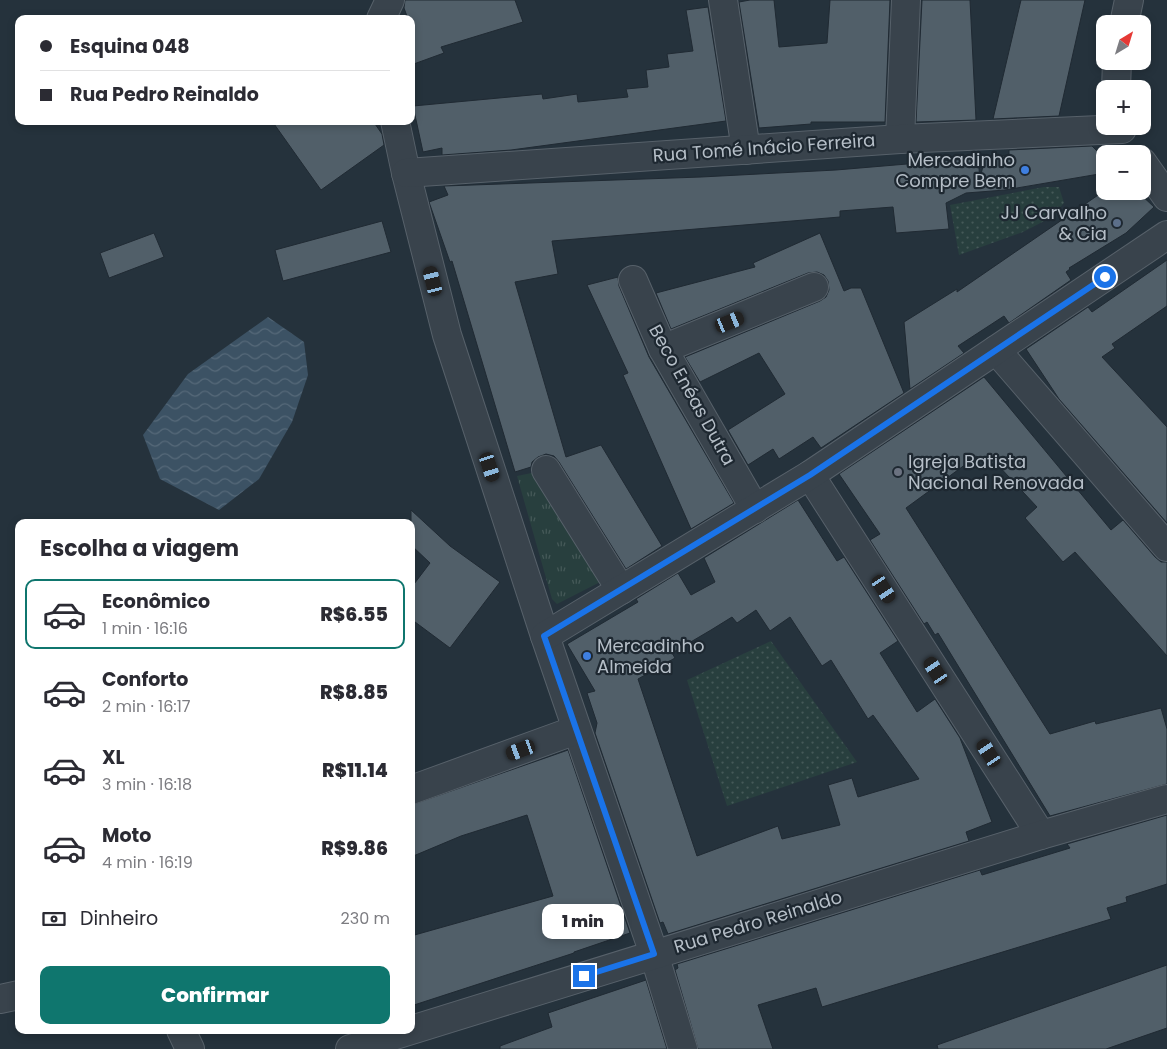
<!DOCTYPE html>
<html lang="pt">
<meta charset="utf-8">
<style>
:root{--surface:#fff;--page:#f2f2f3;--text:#2b2b33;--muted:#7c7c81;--line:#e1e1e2;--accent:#0f766e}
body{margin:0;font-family:Poppins,sans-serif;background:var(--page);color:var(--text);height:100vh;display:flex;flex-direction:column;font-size:19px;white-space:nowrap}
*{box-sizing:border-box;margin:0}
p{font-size:16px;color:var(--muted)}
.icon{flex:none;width:28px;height:28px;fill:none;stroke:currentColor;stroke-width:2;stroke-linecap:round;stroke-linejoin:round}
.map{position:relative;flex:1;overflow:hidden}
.side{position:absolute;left:15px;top:519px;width:400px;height:515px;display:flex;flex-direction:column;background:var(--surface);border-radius:10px;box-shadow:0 2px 8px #0003}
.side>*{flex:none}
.top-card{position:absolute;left:15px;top:15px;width:400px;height:110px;border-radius:10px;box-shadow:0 2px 8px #0003;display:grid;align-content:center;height:110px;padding:0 25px;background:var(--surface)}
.needle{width:32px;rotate:38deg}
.fabs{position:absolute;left:1096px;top:15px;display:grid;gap:10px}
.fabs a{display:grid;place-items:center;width:55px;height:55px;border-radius:10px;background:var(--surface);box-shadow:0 2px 8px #0003;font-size:25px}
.end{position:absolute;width:22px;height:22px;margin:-11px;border:6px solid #1a73e8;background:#fff;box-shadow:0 0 0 2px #fff}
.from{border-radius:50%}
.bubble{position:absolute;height:35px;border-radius:10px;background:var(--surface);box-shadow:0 2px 8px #0003;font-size:16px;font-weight:800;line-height:35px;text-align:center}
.car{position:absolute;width:15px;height:30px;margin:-15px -8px;border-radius:6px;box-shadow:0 0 4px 1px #0007;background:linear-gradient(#222 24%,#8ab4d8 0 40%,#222 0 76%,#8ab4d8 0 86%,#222 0)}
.top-card b{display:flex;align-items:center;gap:18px;height:48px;font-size:19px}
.top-card b+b{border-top:1px solid var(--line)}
.top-card i{width:12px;height:12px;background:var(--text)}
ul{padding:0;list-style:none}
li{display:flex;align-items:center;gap:15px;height:70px;margin:0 10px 8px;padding:0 15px;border:2px solid transparent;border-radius:10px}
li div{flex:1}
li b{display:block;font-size:19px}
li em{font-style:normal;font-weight:800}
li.active{border-color:var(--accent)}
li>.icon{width:45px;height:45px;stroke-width:1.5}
h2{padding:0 25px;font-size:22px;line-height:60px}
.pay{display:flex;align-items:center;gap:12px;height:55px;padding:0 25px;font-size:19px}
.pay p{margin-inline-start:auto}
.action{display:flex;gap:10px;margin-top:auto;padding:10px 25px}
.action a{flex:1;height:58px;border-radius:10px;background:var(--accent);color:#fff;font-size:20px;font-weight:800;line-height:58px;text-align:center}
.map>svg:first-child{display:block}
.grass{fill:url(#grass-dots)}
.park{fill:url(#park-tufts)}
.water{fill:url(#water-waves)}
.building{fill:#515f69;stroke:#202a33;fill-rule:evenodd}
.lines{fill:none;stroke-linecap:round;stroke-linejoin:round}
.minor-casing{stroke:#57616a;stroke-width:30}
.minor{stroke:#39434c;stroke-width:28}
.route{stroke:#1a73e8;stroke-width:6}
.shop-dot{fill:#3f7fe0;stroke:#1e2831;stroke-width:2}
.service-dot{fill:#5c6f8a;stroke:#1e2831;stroke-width:2}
.worship-dot{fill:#6b7280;stroke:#1e2831;stroke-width:2}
.labels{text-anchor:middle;stroke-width:4.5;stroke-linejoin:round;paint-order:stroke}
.street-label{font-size:18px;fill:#b5bec7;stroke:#1e2831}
.poi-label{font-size:18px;fill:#b5bec7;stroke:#1e2831;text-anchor:end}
</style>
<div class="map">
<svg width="1167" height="1049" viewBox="0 0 1167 1049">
<defs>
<pattern id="grass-dots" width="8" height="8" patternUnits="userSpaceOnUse" patternTransform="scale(1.25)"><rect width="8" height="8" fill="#283f3e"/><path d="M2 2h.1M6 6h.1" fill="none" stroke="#455958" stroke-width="1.8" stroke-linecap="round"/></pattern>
<pattern id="park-tufts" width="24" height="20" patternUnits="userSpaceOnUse" patternTransform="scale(1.25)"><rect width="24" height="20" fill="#283f3e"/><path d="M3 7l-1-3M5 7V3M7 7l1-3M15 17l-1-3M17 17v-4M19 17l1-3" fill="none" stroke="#455958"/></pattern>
<pattern id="water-waves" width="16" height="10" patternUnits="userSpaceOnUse" patternTransform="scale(1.25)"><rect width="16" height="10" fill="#3c5264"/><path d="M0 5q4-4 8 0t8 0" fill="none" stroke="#566979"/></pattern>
</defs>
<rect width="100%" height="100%" fill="#25323c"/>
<g class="grass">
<path d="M1044,187H1059L1064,203L1052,217L1023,232L959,255L950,205Z"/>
<path d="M771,641L857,762L727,806L687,680Z"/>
</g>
<path class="park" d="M541,471L608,578L557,604L552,599L517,476Z"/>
<path class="water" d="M268,317L304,342L308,375L292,422L259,479L219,510L160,479L143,435L188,374Z"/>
<g class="building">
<path d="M405,0H515L523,22L441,47L444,53L411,65V19H408L404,8Z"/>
<path d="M750,0H774L779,47L827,43L830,0H890L885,122H811V124L759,128L739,2Z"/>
<path d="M922,0H970L976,120L916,122Z"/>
<path d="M1021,0H1085L1059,116L993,119Z"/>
<path d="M708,7L726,121L511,150L442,155V148L423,152L413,106L542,94L543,99L577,94L578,102L628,97L626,89L648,87L646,70L669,67L667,54L693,51L686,10Z"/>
<path d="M272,121H373L382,134L384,145L321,190Z"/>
<path d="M1092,146L1105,159V173L1005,190L966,193L946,203L949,229L896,233L893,207L840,211V217L552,241L558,274L515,282L566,457L601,445L662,546L626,569L559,462L554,456L546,454L538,457L532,462L531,467L515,472L452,261L450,262L429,202L448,195L444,186L701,177L836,170L978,158L980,179L985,157L1009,155V150Z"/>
<path d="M1104,191H1137L1154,207L1126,233L1069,268L1070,269L1066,272L1071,280L1009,323L1004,316L958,346L964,353L910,389L904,322L957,289V292Z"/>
<path d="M382,221L391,252L283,281L275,250Z"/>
<path d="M154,233L164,257L109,278L100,253Z"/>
<path d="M820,233L844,291L851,288H861L904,393L821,448L813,437L779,459L773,449L748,465L728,430L785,394L759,353L700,382L685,357L820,301L826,297L829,290L828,281L824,275L817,272L808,273L671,329L656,293L755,267L753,263Z"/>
<path d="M1167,260V306L1112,344L1115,348L1102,357L1167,427V523L1059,399L1026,349L1088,307L1092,312Z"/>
<path d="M618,277L619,286L649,357L734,503L691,529L623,375L628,373L587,285Z"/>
<path d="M984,377L1111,530L1123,520L1155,557L1161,562H1167V656L1075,552L1063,562L1025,518L1037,507L995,462L987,468L977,456L906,508L1050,734L1095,721L1096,724L1161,708L1167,729V784L1050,816L938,633L935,635L927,622L924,624L870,540L880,534L839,474Z"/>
<path d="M798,500L837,561L844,557L898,641L880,653L917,712L935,699L960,738L992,822L966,832L969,841L668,934L663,922L660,923L595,733L597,723L587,693L595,691L567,644L638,602L636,599L678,573L691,595L715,582L704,558ZM756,610L770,631L790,617L822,666L831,660L868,719L873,715L919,779L858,797L852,778L828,785L840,825L782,839L778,826L697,856L638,679L675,658L672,653L711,630L732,617L737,623Z"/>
<path d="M411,510L450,546L500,582L450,648L411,619V588L430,563L411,545Z"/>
<path d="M568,750L630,933L574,952V953L411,1006V936L553,896L527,815L461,836L411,857V805Z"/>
<path d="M1167,815V884L1126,897L1127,902L1107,908L1111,919L822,1007L816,988L758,1005L773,1049H698L675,970L678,968L677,964L980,870L982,875L1070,848L1067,844Z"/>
<path d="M1167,965V1028L1106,1049H938L937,1045Z"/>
<path d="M646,980L667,1049H500V1046L552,1027L548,1013Z"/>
</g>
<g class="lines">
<defs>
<g id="minor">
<path d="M723,0L746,150"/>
<path d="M381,19L390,0"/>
<path d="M1124,24L1129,0"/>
<path d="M1116,89L1117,61"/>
<path d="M395,121L406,173L447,335L545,636L654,954L683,1049"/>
<path d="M900,139L906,0"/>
<path d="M1142,162L1167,197"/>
<path d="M406,173L900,139L1122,129"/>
<path d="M633,280L663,349L755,509"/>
<path d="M663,349L814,287"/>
<path d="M996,350L1167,547"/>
<path d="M546,470L621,590"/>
<path d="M810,475L1041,835"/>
<path d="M545,636L810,475L1167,235"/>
<path d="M411,790L576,730"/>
<path d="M0,999L19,995"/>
<path d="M181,1030L190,1049"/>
<path d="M350,1049L1041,835L1167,799"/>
</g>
</defs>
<use href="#minor" class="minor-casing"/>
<use href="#minor" class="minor"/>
</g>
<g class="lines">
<path class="route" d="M584,976L654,954L544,636L810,475L1105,277"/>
</g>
<g class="shop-dot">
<circle cx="1025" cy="170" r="5"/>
<circle cx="587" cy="656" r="5"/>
</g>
<circle class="service-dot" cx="1117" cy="223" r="5"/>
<circle class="worship-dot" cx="898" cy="472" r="5"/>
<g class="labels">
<g class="street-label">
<text transform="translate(764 148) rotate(-4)" y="6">Rua Tomé Inácio Ferreira</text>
<text transform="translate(692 395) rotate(61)" y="6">Beco Enéas Dutra</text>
<text transform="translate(758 922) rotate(-17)" y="6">Rua Pedro Reinaldo</text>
</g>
<g class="poi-label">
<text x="1015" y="166">Mercadinho<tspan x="1015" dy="21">Compre Bem</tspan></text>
<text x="1107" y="219">JJ Carvalho<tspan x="1107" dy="21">&amp; Cia</tspan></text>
<text x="908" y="468" text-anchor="start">Igreja Batista<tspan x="908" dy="21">Nacional Renovada</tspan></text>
<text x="597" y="652" text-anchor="start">Mercadinho<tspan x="597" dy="21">Almeida</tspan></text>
</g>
</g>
</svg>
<div class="fabs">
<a><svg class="needle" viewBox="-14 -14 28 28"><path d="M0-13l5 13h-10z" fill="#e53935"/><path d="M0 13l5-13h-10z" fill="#7c7c81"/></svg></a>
<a>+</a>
<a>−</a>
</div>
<i class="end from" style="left:1105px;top:277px"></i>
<i class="end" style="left:584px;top:976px"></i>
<div class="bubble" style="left:542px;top:904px;width:82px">1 min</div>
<i class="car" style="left:433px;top:281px;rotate:346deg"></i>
<i class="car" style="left:730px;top:322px;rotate:68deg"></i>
<i class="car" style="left:490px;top:467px;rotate:162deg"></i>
<i class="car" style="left:884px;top:589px;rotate:147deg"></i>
<i class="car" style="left:936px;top:671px;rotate:327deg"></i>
<i class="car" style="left:521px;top:750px;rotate:250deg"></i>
<i class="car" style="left:989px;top:753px;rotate:327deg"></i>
<div class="top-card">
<b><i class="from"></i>Esquina 048</b>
<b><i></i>Rua Pedro Reinaldo</b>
</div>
<section class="side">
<h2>Escolha a viagem</h2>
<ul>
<li class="active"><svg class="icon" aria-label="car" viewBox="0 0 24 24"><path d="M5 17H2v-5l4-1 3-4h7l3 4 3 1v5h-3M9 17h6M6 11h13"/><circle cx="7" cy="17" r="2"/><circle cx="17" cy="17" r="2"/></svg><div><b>Econômico</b><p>1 min · 16:16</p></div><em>R$6.55</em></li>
<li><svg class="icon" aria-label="car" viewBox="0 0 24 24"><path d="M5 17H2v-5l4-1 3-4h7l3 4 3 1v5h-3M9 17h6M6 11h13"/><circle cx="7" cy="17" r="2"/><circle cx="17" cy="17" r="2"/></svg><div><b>Conforto</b><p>2 min · 16:17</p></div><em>R$8.85</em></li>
<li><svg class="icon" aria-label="car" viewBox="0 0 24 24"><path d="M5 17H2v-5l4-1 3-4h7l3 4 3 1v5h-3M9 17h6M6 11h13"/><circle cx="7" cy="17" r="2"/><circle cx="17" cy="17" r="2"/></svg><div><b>XL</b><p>3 min · 16:18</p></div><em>R$11.14</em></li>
<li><svg class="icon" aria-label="car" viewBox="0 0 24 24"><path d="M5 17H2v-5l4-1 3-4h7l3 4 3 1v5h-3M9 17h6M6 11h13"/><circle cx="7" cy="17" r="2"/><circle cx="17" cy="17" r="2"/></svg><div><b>Moto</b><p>4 min · 16:19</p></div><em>R$9.86</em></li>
</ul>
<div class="pay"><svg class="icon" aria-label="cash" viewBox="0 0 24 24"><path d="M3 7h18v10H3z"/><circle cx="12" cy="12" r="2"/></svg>Dinheiro<p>230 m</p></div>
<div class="action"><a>Confirmar</a></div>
</section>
</div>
